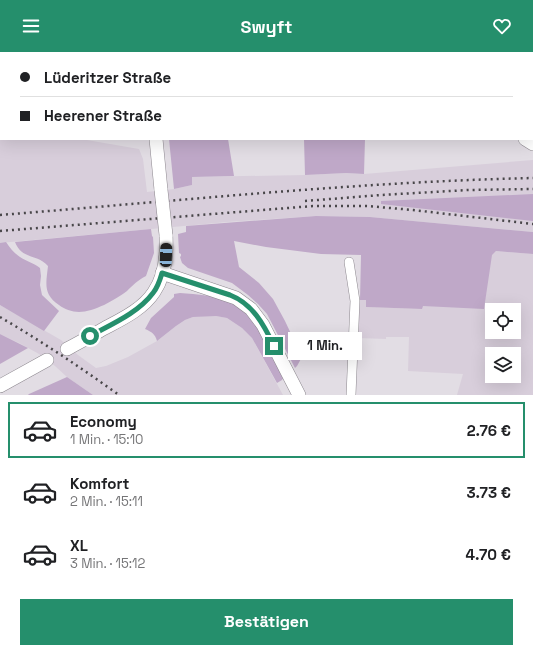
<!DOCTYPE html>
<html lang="de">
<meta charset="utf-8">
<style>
:root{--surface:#fff;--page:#f2f2f2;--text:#202124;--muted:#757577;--line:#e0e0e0;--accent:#258f6c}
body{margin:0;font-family:"Space Grotesk",sans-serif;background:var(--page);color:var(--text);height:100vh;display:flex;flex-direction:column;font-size:15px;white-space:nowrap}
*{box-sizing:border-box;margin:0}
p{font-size:13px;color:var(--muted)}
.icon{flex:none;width:22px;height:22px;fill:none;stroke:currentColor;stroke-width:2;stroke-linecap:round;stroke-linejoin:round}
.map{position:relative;height:343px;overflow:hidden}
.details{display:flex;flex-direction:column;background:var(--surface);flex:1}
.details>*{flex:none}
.top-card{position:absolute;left:0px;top:0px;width:533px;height:88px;box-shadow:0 4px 16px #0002;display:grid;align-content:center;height:88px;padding:0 20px;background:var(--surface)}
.controls{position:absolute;left:485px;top:251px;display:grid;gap:8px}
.controls a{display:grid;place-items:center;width:36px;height:36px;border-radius:0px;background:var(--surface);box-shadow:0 4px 16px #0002;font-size:20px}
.end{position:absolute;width:18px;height:18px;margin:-9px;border:5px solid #258f6c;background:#fff;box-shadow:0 0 0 2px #fff}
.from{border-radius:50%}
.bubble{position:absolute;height:28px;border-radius:0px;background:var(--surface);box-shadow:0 4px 16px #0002;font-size:13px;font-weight:700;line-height:28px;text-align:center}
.car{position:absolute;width:12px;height:24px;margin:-12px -6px;border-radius:5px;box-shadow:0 0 3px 1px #0007;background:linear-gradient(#222 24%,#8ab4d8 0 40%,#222 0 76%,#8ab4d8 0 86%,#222 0)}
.top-card b{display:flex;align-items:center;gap:14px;height:38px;font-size:15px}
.top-card b+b{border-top:1px solid var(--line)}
.top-card i{width:10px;height:10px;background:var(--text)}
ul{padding:7px 0 0;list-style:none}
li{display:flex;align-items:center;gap:12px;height:56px;margin:0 8px 6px;padding:0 12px;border:2px solid transparent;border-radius:0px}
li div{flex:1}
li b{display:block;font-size:15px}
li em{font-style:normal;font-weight:700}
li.on{border-color:var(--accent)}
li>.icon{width:36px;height:36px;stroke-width:1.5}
.action{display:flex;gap:8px;margin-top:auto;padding:8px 20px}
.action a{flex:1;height:46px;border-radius:0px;background:var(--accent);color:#fff;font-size:16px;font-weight:700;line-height:46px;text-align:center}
header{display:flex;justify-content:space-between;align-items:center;height:52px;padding:0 20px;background:var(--accent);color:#fff;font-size:18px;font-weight:700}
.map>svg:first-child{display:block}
.built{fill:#d8cedb;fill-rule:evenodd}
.green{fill:#bfa8c8}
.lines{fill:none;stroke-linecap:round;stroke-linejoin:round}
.street-casing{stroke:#8c878e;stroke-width:10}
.secondary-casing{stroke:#8c878e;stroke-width:14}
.street{stroke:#fff;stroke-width:9}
.secondary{stroke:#fff;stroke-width:13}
.rail{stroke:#484649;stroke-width:2.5;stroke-dasharray:2 4;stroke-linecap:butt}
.secondary-bridge-casing{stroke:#8c878e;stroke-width:14;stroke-linecap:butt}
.secondary-bridge{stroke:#fff;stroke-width:13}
.route{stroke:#258f6c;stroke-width:5}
</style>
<header><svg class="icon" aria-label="menu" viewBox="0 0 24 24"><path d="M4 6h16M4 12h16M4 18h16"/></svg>Swyft<svg class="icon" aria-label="heart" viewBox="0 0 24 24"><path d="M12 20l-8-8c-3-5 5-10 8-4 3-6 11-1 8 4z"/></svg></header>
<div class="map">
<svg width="533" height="343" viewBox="0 0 533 343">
<rect width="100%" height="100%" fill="#e2dde4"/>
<g class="built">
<path d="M0,0H132V1H1V64L0,65Z"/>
<path d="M0,73H1V87H81L139,97L143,107L147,140L174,137L192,133V125L305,123L346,121L364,122L533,108V180L370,165L316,164L227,170L0,191Z"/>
<path d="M496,199L533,202V343H457L463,322L408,319L409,285H386V287L358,286L360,248H366V255L422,257V254ZM492,258H514V280H492ZM492,302H514V324H492Z"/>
<path d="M0,253L61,288L78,303L96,316L106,314L128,305L157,289L176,274L185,268L193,265L202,264H216L227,266L242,276L252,286L283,343H93L67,325L55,314L39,302L21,292L0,282Z"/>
</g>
<g class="green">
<path d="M169,87H228L234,124L192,125V133L174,137Z"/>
<path d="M304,87H365L364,122L346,121L305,123Z"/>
<path d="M533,142V169L381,152V149Z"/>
<path d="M316,164L370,165L533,180V202L496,199L492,203L484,257L423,254L422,257L366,255V248H360L361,203L321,202L266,195L234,189L239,215L259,231L273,247L285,269L302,305L297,314L295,316L267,262L258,252L248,243L232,231L188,216L182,211L180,205L181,204V202L179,201L178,182L186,180V174Z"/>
<path d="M151,177L152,184L153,185L154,201L146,224C138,228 133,233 127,239C115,248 94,260 79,260C72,260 64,257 59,253C43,242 46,232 48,214C38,202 22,208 15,190Z"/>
<path d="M6,190C10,196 14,201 20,205C26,209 34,211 40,216L41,224L40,233L42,243L59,259L44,279L0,253V191Z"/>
<path d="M180,241L193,242L219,245L241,256L256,272L284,325L282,328L277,331L252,286L242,276L227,266L216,264L193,265L185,268L176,274L157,289C155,282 152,280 145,277L151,266L174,245V242Z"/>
<path d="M0,282L28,296L0,312Z"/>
<path d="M67,325L93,343H28L29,342Z"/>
</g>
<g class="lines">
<defs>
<g id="street">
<path d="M0,66H1"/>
<path d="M349,210L355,249L351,343"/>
</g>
<g id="secondary">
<path d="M147,0V1"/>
<path d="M442,0L443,1"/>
<path d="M156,87L161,138"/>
<path d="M525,87L533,92"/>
<path d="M162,221L236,246L251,257L263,273L299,343"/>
<path d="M67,297C80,290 93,283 105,276C122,267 143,257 154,240C165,224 167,202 166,183"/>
<path d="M0,334L47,308"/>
</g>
</defs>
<use href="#street" class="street-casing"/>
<use href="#secondary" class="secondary-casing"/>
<use href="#street" class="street"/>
<use href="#secondary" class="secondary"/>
<g class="rail">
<path d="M61,1L62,0"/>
<path d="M0,62L1,61"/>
<path d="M305,149L381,143L468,138L533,137"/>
<path d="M0,163C177,149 355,130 533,126"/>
<path d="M0,179L313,154H367L413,158L533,172"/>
<path d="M0,265C41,289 80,315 119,343"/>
</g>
<defs>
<path id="secondary-bridge" d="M161,138L166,183"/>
</defs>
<use href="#secondary-bridge" class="secondary-bridge-casing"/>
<use href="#secondary-bridge" class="secondary-bridge"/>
</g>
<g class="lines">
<path class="route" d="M90,284C112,272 138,261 153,241C158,235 160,228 162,221L230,243C253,252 264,273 274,294"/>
</g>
</svg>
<div class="controls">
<a><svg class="icon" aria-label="locate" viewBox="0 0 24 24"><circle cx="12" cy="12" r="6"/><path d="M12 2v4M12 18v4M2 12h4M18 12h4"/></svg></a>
<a><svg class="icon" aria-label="layers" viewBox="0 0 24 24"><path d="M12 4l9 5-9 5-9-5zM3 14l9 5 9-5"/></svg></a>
</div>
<i class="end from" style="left:90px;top:284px"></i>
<i class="end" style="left:274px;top:294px"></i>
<div class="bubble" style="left:288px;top:280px;width:74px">1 Min.</div>
<i class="car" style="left:166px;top:203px;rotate:2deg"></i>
<div class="top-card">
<b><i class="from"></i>Lüderitzer Straße</b>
<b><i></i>Heerener Straße</b>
</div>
</div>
<section class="details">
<ul>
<li class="on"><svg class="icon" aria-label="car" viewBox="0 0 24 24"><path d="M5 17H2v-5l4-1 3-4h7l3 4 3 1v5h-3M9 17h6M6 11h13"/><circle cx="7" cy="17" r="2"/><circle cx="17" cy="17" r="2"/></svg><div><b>Economy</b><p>1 Min. · 15:10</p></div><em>2.76 €</em></li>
<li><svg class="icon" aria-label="car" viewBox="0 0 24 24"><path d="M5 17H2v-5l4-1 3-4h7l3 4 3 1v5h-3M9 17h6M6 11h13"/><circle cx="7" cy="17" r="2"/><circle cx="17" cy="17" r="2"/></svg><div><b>Komfort</b><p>2 Min. · 15:11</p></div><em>3.73 €</em></li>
<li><svg class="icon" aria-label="car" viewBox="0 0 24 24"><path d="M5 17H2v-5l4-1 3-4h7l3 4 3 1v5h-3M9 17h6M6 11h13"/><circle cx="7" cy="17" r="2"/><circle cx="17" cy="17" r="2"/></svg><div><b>XL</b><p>3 Min. · 15:12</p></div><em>4.70 €</em></li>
</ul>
<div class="action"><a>Bestätigen</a></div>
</section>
